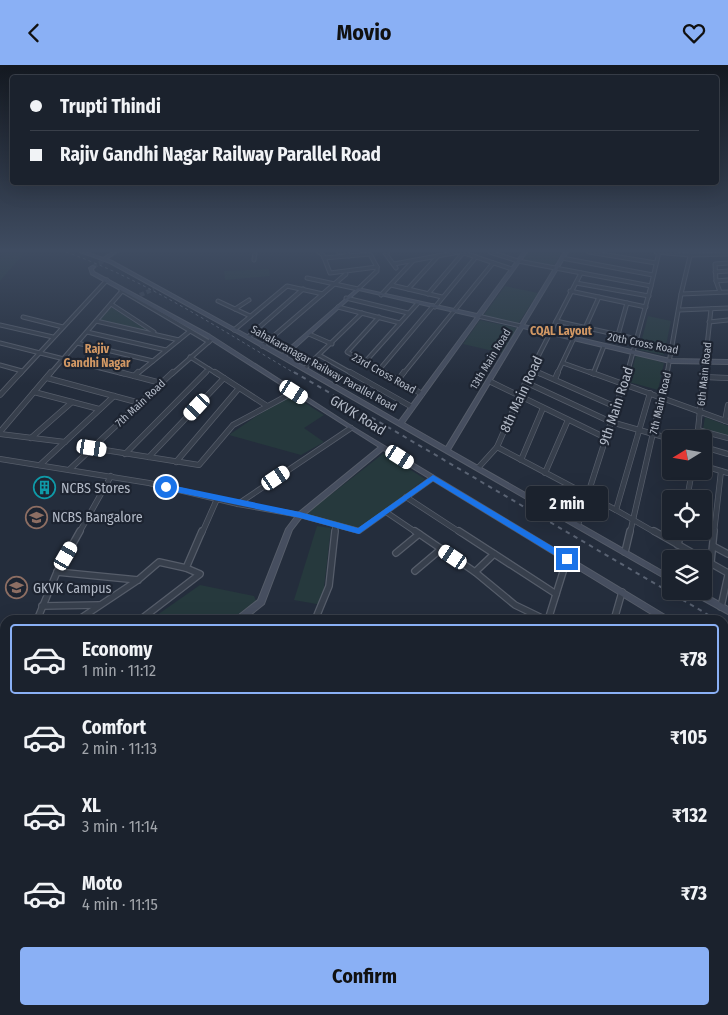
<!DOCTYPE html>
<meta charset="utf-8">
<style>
:root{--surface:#1b222d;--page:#282f39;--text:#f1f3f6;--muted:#a0a4aa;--line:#393f49;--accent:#8ab0f5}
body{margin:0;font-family:"Fira Sans Condensed",sans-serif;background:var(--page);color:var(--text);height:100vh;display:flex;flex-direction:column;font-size:19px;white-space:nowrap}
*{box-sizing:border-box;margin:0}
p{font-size:16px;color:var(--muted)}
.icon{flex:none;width:28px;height:28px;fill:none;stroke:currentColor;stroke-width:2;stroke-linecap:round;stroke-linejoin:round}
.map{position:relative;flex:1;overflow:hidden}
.sheet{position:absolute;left:0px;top:550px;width:729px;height:400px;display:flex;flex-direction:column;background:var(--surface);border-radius:15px 15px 0 0;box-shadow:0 5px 20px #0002,0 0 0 1px var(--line)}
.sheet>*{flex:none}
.hud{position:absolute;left:10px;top:10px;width:709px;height:110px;border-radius:5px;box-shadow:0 5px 20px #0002,0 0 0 1px var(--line);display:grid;align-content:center;height:110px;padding:0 20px;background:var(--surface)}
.needle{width:32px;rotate:259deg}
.buttons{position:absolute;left:662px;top:365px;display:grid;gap:10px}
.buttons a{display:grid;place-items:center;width:50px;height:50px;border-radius:5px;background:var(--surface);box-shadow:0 5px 20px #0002,0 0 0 1px var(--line);font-size:25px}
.end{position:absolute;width:22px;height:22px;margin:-11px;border:6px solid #1a73e8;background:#fff;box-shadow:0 0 0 2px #fff}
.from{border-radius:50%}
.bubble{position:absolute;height:35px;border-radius:5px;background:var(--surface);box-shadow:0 5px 20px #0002,0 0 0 1px var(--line);font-size:16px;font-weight:700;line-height:35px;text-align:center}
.car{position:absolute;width:15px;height:30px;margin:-15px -8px;border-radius:6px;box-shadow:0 0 4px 1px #0007;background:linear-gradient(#fff 24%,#345 0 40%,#fff 0 76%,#345 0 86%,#fff 0)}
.hud b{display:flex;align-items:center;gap:18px;height:48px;font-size:19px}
.hud b+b{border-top:1px solid var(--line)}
.hud i{width:12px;height:12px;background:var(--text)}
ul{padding:9px 0 0;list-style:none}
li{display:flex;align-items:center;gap:15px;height:70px;margin:0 10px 8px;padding:0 10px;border:2px solid transparent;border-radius:5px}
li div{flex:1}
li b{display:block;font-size:19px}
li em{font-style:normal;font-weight:700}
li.selected{border-color:var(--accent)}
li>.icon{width:45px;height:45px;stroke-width:1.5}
.action{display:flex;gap:10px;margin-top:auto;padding:10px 20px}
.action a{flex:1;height:58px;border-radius:5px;background:var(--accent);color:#111;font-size:20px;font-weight:700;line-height:58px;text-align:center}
header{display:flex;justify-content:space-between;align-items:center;height:65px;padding:0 20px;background:var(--accent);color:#111;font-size:22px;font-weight:700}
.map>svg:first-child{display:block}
.green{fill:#26393d}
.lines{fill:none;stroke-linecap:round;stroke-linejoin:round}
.stream{stroke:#394a65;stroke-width:1}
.secondary-tunnel{stroke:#394251;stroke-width:4.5;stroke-dasharray:4.5 2.5;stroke-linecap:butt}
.street-far3-casing{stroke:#565d6a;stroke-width:5}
.street-far2-casing{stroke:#565d6a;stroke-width:6}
.street-far1-casing{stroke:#565d6a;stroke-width:8}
.street-casing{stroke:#565d6a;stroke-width:10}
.secondary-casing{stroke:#565d6a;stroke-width:2}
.street-far3{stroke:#373f4c;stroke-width:3}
.street-far2{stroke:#373f4c;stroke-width:4.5}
.street-far1{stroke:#373f4c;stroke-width:5.5}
.street{stroke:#373f4c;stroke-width:8}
.secondary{fill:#464e5f;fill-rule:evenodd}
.rail-far1{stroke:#5a6373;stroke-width:1;stroke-dasharray:3 3;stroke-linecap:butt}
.rail{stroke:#5a6373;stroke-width:2;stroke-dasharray:4.5 4.5;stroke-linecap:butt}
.route{fill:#1a73e8}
.labels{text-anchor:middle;stroke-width:4.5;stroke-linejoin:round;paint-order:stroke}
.far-street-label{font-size:11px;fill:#b3bac7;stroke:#1d2431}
.far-neighbourhood-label{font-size:12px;font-weight:bold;fill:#d29864;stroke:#1d2431}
.street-label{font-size:14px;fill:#b3bac7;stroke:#1d2431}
.poi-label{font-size:14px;fill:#b3bac7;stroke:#1d2431;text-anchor:start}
</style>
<header><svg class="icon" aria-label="back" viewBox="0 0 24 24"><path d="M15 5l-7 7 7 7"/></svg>Movio<svg class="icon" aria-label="heart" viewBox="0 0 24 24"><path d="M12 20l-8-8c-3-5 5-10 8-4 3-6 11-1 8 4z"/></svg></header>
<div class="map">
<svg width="728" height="950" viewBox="0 0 728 950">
<rect width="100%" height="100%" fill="#242d3c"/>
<g class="green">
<path d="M5,187H25L0,216V193Z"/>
<path d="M528,187H561L554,201L522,196Z"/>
<path d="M269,204L270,211L225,215L224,206Z"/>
<path d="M505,221L538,228L518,259L483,251Z"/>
<path d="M111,242L148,266L100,255Z"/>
<path d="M648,251L671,256L664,290L639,285Z"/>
<path d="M480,255L517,263L502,288L463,279Z"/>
<path d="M636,290L664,298L658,325L629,317Z"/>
<path d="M292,330L324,350L304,363L324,377L301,390L229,370L255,352Z"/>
<path d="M705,352L728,361V371L703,364Z"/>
<path d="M384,388L425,414L360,464L306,449Z"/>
<path d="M317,461L331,463L322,540L294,535Z"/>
<path d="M200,520L254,531L256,536L230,555H150Z"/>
<path d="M5,657V725L0,729V661Z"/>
<rect x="375" y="945" width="80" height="5"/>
</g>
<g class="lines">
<path class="stream" d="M116,189L119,187"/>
<g class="secondary-tunnel">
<path d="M93,202L103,196"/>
<path d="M140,230L154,224"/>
</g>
<defs>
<g id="street-far3">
<path d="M319,187L323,190L330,208L377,202"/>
<path d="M339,187L347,188L349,191"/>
<path d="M388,187L385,188L396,203"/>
<path d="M461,187L512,204"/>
<path d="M490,187L518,196L651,221L627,309"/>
<path d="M589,187L656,198"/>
<path d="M656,187L690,190L728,189"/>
<path d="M324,193L370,189L377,202"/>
<path d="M562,193L653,210"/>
<path d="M254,195L255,187"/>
<path d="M394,199L459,187"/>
<path d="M715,207L728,206"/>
<path d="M307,213L358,224L377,206V202"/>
<path d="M716,216L728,215"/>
<path d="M576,218L649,231"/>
<path d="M391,220L442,232"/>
<path d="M651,221L659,187"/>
<path d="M408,224L438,191"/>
<path d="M121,225L209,277"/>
<path d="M570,226L646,242"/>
<path d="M720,227L716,216L715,199L728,198"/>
<path d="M428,229L463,188"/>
<path d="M681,229L728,227"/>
<path d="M381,230L413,196"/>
<path d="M346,233L408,248"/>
<path d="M218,236L250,251"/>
<path d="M111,239L154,267"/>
<path d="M338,242L400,258"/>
<path d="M435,242L476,192"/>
<path d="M235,244L249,235"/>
<path d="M679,245L728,243"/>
<path d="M478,251L521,261"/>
<path d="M23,252L63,262"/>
<path d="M379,252L347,287L386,309"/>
<path d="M96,256L179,275"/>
<path d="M556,256L637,274"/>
<path d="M709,257L728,255"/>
<path d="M0,260L53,272"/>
<path d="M585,263L599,232"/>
<path d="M234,265L287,221L323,229"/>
<path d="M87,267L166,285"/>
<path d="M309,269L332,279"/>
<path d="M618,270L627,238"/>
<path d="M248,272L303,224"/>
<path d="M0,278L124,309"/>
<path d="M77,278L153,296"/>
<path d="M262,281L346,209"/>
<path d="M319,290L353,309"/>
<path d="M190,292L217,309"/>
<path d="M365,297L418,238"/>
<path d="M563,298L594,309"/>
<path d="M0,300L22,306"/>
<path d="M304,304L362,248"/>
<path d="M379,305L433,241"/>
<path d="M531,305L540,309"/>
<path d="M20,309L107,215"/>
<path d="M50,309L122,226"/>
<path d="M137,309L190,266"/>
<path d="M172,309L212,274"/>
<path d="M204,309L209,304"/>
<path d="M403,309L493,198"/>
<path d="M529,309L581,208"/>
<path d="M557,309L575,271"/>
<path d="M593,309L604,281"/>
<path d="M667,309L681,229L691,187"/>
<path d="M704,309L711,244"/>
</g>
<g id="street-far2">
<path d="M119,307L161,318"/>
<path d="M215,307L224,313"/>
<path d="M350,307L412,342"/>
<path d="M384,307L422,329"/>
<path d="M530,307L497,382L616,445L650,328"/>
<path d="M537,307L616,342"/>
<path d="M590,307L728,357"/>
<path d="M134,311L138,307"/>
<path d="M704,312L728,313"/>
<path d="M47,313L140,338"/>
<path d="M555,314L558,307"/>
<path d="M398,315L404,307"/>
<path d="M489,316L606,373"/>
<path d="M525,317L611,357L671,374"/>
<path d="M34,327L99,344"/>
<path d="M0,330L21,307"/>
<path d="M725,356L728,340"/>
<path d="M698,365L728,373"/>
<path d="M0,367L51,307"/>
<path d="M0,369L65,377"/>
<path d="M31,373L72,337"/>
<path d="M697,374L704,307"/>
<path d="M704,382L728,389"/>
<path d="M92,383L199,400L233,360L294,327"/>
<path d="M125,389L206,307"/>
<path d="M149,392L224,313L267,341"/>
<path d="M0,394L149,418L238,439L300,450L359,466L433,413"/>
<path d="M521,395L543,343"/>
<path d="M176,397L239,323"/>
<path d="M40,400L114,331"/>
<path d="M704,401L728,408"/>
<path d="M478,403L497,382"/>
<path d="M70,404L173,307"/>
<path d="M545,408L568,355"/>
<path d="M406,432L461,468"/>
<path d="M687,434L692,406"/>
<path d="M238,439L351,363"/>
<path d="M616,445L656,468"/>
<path d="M386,447L417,468"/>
<path d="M578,460L627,307"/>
<path d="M79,468L111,411"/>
<path d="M202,468L217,434"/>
<path d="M335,468V460"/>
<path d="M630,468L667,307"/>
<path d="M714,468L721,406"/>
</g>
<g id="street-far1">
<path d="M415,466L475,507L494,489"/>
<path d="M459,466L556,529"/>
<path d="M654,466L728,508"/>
<path d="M678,480L681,466"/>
<path d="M713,481L728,489"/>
<path d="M625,487L630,466"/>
<path d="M396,488L419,469"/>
<path d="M711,497L714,466"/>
<path d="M186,503L202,466"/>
<path d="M415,506L441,484"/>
<path d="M57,507L138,515"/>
<path d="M475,507L515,540L546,555"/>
<path d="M42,541L99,540"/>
<path d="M721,542L728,510"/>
<path d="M37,555L57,507L80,466"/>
<path d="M78,555L138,515L159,497L186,503L200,509L140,555"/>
<path d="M315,555L329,521L335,466"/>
<path d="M548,555L567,494"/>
<path d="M614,555L622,527"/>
<path d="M0,635L5,625"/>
<path d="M724,648L728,647"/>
</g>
<g id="street">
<path d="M724,691L728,690"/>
<path d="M0,802L5,798"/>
<path d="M0,857L5,853"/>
<path d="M0,907L5,916"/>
<path d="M724,942L728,943"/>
<path d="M22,945L24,950"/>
<path d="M78,945L81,950"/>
<path d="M489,945V950"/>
<path d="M546,945L554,950"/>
<path d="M115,950L116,945"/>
<path d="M238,950L240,945"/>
</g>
<g id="secondary">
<path d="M80,187H86L103,193L112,187H117L107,194L112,196L282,289L358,223L477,249L523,187H527L404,358L446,382L564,187H568L524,260L670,294L728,295V299L670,298L523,263L450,385L671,511V517L246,273L110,198ZM359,225L476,252L399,356L286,291Z"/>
<path d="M92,201L95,202L93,204L94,207L210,270L353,362L670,553L671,555H661L383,385L302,452L292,465L264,539L244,555H234L235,553L258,535L286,464L298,448L379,382L206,272L91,209L89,203Z"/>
<path d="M689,526H700L728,542V549L690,528Z"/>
<path d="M724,586L728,587V595L724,593Z"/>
<path d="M5,645V654L0,657V648Z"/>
<path d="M724,699L728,701V711L724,709Z"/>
<path d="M5,726V736L0,739V729Z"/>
</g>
</defs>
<use href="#street-far3" class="street-far3-casing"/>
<use href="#street-far2" class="street-far2-casing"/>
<use href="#street-far1" class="street-far1-casing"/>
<use href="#street" class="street-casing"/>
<use href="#secondary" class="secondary-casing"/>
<use href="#street-far3" class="street-far3"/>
<use href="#street-far2" class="street-far2"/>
<use href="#street-far1" class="street-far1"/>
<use href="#street" class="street"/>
<use href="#secondary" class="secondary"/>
<path class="rail-far1" d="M66,187C148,216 221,265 296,309"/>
<g class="rail">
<path d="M294,307L717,555"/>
<path d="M724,563L728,566"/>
</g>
</g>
<linearGradient id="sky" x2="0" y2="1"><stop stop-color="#141921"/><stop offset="0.58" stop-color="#3f4c61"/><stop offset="1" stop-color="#3f4c61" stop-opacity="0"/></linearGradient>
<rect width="728" height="320" fill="url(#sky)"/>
<path class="route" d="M433,410L570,492V496H564L433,416L359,469L300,453L166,425L162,422L166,419L300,447L358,463Z"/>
<defs>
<symbol id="building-ring" viewBox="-11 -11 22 22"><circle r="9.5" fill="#1d2431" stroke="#0f9aa8" stroke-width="1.5"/><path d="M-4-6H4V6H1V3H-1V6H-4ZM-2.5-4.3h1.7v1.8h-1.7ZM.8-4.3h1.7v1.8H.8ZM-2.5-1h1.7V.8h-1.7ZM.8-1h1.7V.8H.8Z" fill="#0f9aa8"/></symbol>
<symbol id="university-ring" viewBox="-11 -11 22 22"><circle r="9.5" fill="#1d2431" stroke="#8d6e63" stroke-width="1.5"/><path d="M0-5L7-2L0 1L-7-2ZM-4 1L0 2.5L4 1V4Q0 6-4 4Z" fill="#8d6e63"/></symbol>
</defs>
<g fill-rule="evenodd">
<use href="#building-ring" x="32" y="410" width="25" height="25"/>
<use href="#university-ring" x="24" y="440" width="25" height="25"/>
<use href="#university-ring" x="4" y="510" width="25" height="25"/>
</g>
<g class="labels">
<g class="far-street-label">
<text transform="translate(643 278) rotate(11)" y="4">20th Cross Road</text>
<text transform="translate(490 294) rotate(-59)" y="4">13th Main Road</text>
<text transform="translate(324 303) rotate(29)" y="4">Sahakaranagar Railway Parallel Road</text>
<text transform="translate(384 308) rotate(29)" y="4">23rd Cross Road</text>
<text transform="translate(704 309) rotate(-84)" y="4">6th Main Road</text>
<text transform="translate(140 338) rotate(-43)" y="4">7th Main Road</text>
<text transform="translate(660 338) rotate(-77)" y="4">7th Main Road</text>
</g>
<g class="far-neighbourhood-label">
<text x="561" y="270">CQAL Layout</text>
<text x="97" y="288">Rajiv<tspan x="97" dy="14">Gandhi Nagar</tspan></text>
</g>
<g class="street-label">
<text transform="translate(521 329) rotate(-65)" y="5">8th Main Road</text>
<text transform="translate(616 341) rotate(-72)" y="5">9th Main Road</text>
<text transform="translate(358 350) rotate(32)" y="5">GKVK Road</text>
</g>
<g class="poi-label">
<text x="61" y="428">NCBS Stores</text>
<text x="52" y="457">NCBS Bangalore</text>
<text x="33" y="528">GKVK Campus</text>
</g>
</g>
</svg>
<div class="buttons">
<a><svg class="needle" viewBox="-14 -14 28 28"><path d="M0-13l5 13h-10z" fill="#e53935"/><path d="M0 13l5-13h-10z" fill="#a0a4aa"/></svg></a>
<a><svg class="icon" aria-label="locate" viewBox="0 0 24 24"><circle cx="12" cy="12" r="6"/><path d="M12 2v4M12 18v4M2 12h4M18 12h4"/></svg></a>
<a><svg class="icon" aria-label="layers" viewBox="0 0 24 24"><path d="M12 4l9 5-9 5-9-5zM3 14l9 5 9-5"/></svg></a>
</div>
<i class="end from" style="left:166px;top:422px"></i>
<i class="end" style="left:567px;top:494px"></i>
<div class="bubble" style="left:526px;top:421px;width:82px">2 min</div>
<i class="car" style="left:294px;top:327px;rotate:122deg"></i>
<i class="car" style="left:197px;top:342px;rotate:223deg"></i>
<i class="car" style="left:92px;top:383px;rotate:99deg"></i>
<i class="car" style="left:400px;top:392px;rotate:122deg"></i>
<i class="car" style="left:276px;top:413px;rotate:56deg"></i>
<i class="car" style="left:66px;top:491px;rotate:30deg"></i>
<i class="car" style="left:453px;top:492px;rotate:304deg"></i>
<div class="hud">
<b><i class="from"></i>Trupti Thindi</b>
<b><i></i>Rajiv Gandhi Nagar Railway Parallel Road</b>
</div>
<section class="sheet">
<ul>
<li class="selected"><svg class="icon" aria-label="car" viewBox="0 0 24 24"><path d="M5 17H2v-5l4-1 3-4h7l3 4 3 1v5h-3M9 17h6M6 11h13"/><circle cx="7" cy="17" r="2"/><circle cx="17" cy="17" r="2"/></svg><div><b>Economy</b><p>1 min · 11:12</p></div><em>₹78</em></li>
<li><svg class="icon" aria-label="car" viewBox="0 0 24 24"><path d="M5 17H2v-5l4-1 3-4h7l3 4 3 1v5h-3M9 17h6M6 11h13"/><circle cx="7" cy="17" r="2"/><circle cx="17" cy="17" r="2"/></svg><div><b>Comfort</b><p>2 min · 11:13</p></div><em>₹105</em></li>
<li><svg class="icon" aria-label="car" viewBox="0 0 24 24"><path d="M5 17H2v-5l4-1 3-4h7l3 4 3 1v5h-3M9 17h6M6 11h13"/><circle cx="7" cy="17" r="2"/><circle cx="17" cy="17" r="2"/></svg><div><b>XL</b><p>3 min · 11:14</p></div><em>₹132</em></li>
<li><svg class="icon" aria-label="car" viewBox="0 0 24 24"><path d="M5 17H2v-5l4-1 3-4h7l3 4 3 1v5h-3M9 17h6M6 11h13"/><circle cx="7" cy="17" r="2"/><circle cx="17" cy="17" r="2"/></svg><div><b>Moto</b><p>4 min · 11:15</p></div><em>₹73</em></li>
</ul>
<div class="action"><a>Confirm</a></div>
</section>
</div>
